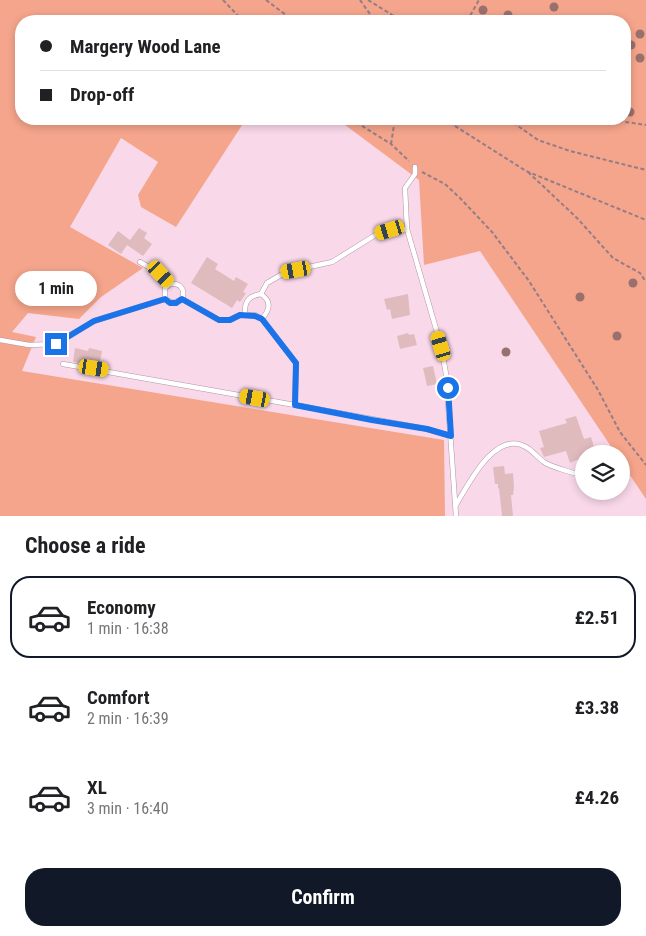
<!DOCTYPE html>
<meta charset="utf-8">
<style>
:root{--surface:#fff;--page:#f2f2f2;--text:#202124;--muted:#757577;--line:#e0e0e0;--accent:#111827}
body{margin:0;font-family:"Roboto Condensed",sans-serif;background:var(--page);color:var(--text);height:100vh;display:flex;flex-direction:column;font-size:19px;white-space:nowrap}
*{box-sizing:border-box;margin:0}
p{font-size:16px;color:var(--muted)}
.icon{flex:none;width:28px;height:28px;fill:none;stroke:currentColor;stroke-width:2;stroke-linecap:round;stroke-linejoin:round}
.map{position:relative;height:516px;overflow:hidden}
.sheet{display:flex;flex-direction:column;background:var(--surface);flex:1}
.sheet>*{flex:none}
.top-card{position:absolute;left:15px;top:15px;width:616px;height:110px;border-radius:20px;box-shadow:0 2px 8px #0003;display:grid;align-content:center;height:110px;padding:0 25px;background:var(--surface)}
.buttons{position:absolute;left:575px;top:445px;display:grid;gap:10px}
.buttons a{display:grid;place-items:center;width:55px;height:55px;border-radius:50%;background:var(--surface);box-shadow:0 2px 8px #0003;font-size:25px}
.end{position:absolute;width:22px;height:22px;margin:-11px;border:6px solid #1a73e8;background:#fff;box-shadow:0 0 0 2px #fff}
.from{border-radius:50%}
.bubble{position:absolute;height:35px;border-radius:18px;background:var(--surface);box-shadow:0 2px 8px #0003;font-size:16px;font-weight:700;line-height:35px;text-align:center}
.car{position:absolute;width:15px;height:30px;margin:-15px -8px;border-radius:6px;box-shadow:0 0 4px 1px #0007;background:linear-gradient(#f5c518 24%,#345 0 40%,#f5c518 0 76%,#345 0 86%,#f5c518 0)}
.top-card b{display:flex;align-items:center;gap:18px;height:48px;font-size:19px}
.top-card b+b{border-top:1px solid var(--line)}
.top-card i{width:12px;height:12px;background:var(--text)}
ul{padding:0;list-style:none}
li{display:flex;align-items:center;gap:15px;height:82px;margin:0 10px 8px;padding:0 15px;border:2px solid transparent;border-radius:20px}
li div{flex:1}
li b{display:block;font-size:19px}
li em{font-style:normal;font-weight:700}
li.active{border-color:var(--accent)}
li>.icon{width:45px;height:45px;stroke-width:1.5}
h2{padding:0 25px;font-size:22px;line-height:60px}
.action{display:flex;gap:10px;margin-top:auto;padding:10px 25px}
.action a{flex:1;height:58px;border-radius:20px;background:var(--accent);color:#fff;font-size:20px;font-weight:700;line-height:58px;text-align:center}
.map>svg:first-child{display:block}
.green{fill:#f5a58b}
.building{fill:#e0bbbe}
.lines{fill:none;stroke-linecap:round;stroke-linejoin:round}
.service-casing{stroke:#b394a4;stroke-width:5.5}
.path{stroke:#937d88;stroke-width:2;stroke-dasharray:4 2.5;stroke-linecap:butt}
.service{stroke:#fff;stroke-width:4.5}
.tree{fill:#9a706e}
.route{stroke:#1a73e8;stroke-width:6}
</style>
<div class="map">
<svg width="646" height="516" viewBox="0 0 646 516">
<rect width="100%" height="100%" fill="#f9d8e9"/>
<path class="green" d="M0,0H646V499L621,462V454H616L480,251L424,265L419,180L337,119H625V21H218L216,19L217,21H21V119H246L176,227L141,207L138,195L158,162L121,138L70,227L143,268L101,297L79,319L28,313L12,332L36,337L22,371L444,440L445,516H0Z"/>
<g class="building">
<path d="M139,228L147,233L144,238L152,244L143,256L127,245L121,254L108,245L118,231L130,240Z"/>
<path d="M207,257L218,264L215,269L234,281L236,277L248,284L243,292L246,293L240,302L237,300L232,308L191,283Z"/>
<path d="M408,294L410,315L392,319L390,309L387,310L384,299Z"/>
<path d="M408,333L409,335L414,334L417,345L400,349L397,336Z"/>
<path d="M75,348L88,351L89,348L102,351L99,366L73,362Z"/>
<path d="M433,366L437,384L427,386L423,368Z"/>
<path d="M576,416L584,439L591,437L595,450L591,451L592,454H584V457L570,463L566,451L544,457L540,448L544,447L539,431L567,423L565,419Z"/>
<path d="M504,466L505,474L513,473L514,487L513,495H511L513,516H502L499,488L498,489V484H495L493,467Z"/>
</g>
<g class="lines">
<defs>
<g id="service">
<path d="M415,167V174L405,188L407,229L441,346L446,374L456,516"/>
<path d="M140,262L161,274L170,284L165,288V299"/>
<path d="M170,284C180,282 186,290 182,299"/>
<path d="M261,294C272,302 270,309 262,319"/>
<path d="M245,315C244,302 248,296 261,294L267,283L286,272L332,262L377,234L407,229"/>
<path d="M0,340L29,345L55,344L94,321L165,299L173,303L182,299L219,320H229L240,315H255L262,319L296,363L295,405"/>
<path d="M63,364L295,405L427,429L451,436"/>
<path d="M456,505C468,485 495,429 526,447C533,451 538,458 544,462C549,466 578,475 584,475"/>
</g>
</defs>
<use href="#service" class="service-casing"/>
<g class="path">
<path d="M223,0L243,21"/>
<path d="M266,0L294,21"/>
<path d="M360,0L375,21"/>
<path d="M368,0L402,21"/>
<path d="M467,21L479,0"/>
<path d="M351,119L391,144L409,161"/>
<path d="M444,119L526,171L646,220"/>
<path d="M508,119L538,140L570,151L646,170"/>
<path d="M606,119L646,125"/>
<path d="M391,144L395,119"/>
<path d="M422,172L445,184L460,198L492,232L529,281L598,390L620,432L646,465"/>
<path d="M528,172L577,218L613,258L640,273L646,282"/>
</g>
<use href="#service" class="service"/>
</g>
<g class="tree">
<circle cx="554" cy="7" r="4.5"/>
<circle cx="483" cy="10" r="4.5"/>
<circle cx="508" cy="15" r="4.5"/>
<circle cx="640" cy="34" r="4.5"/>
<circle cx="631" cy="45" r="4.5"/>
<circle cx="640" cy="58" r="4.5"/>
<circle cx="630" cy="112" r="4.5"/>
<circle cx="633" cy="283" r="4.5"/>
<circle cx="580" cy="297" r="4.5"/>
<circle cx="617" cy="336" r="4.5"/>
<circle cx="506" cy="352" r="4.5"/>
</g>
<g class="lines">
<path class="route" d="M56,344L94,321L165,299L170,303H176L182,299L219,320H230L240,315L255,316L262,319L296,363L295,405L372,420L427,429L451,436L448,388"/>
</g>
</svg>
<div class="buttons">
<a><svg class="icon" aria-label="layers" viewBox="0 0 24 24"><path d="M12 4l9 5-9 5-9-5zM3 14l9 5 9-5"/></svg></a>
</div>
<i class="end from" style="left:448px;top:388px"></i>
<i class="end" style="left:56px;top:344px"></i>
<div class="bubble" style="left:15px;top:271px;width:82px">1 min</div>
<i class="car" style="left:390px;top:230px;rotate:253deg"></i>
<i class="car" style="left:296px;top:270px;rotate:260deg"></i>
<i class="car" style="left:161px;top:274px;rotate:137deg"></i>
<i class="car" style="left:441px;top:346px;rotate:343deg"></i>
<i class="car" style="left:94px;top:368px;rotate:99deg"></i>
<i class="car" style="left:255px;top:398px;rotate:280deg"></i>
<div class="top-card">
<b><i class="from"></i>Margery Wood Lane</b>
<b><i></i>Drop-off</b>
</div>
</div>
<section class="sheet">
<h2>Choose a ride</h2>
<ul>
<li class="active"><svg class="icon" aria-label="car" viewBox="0 0 24 24"><path d="M5 17H2v-5l4-1 3-4h7l3 4 3 1v5h-3M9 17h6M6 11h13"/><circle cx="7" cy="17" r="2"/><circle cx="17" cy="17" r="2"/></svg><div><b>Economy</b><p>1 min · 16:38</p></div><em>£2.51</em></li>
<li><svg class="icon" aria-label="car" viewBox="0 0 24 24"><path d="M5 17H2v-5l4-1 3-4h7l3 4 3 1v5h-3M9 17h6M6 11h13"/><circle cx="7" cy="17" r="2"/><circle cx="17" cy="17" r="2"/></svg><div><b>Comfort</b><p>2 min · 16:39</p></div><em>£3.38</em></li>
<li><svg class="icon" aria-label="car" viewBox="0 0 24 24"><path d="M5 17H2v-5l4-1 3-4h7l3 4 3 1v5h-3M9 17h6M6 11h13"/><circle cx="7" cy="17" r="2"/><circle cx="17" cy="17" r="2"/></svg><div><b>XL</b><p>3 min · 16:40</p></div><em>£4.26</em></li>
</ul>
<div class="action"><a>Confirm</a></div>
</section>
